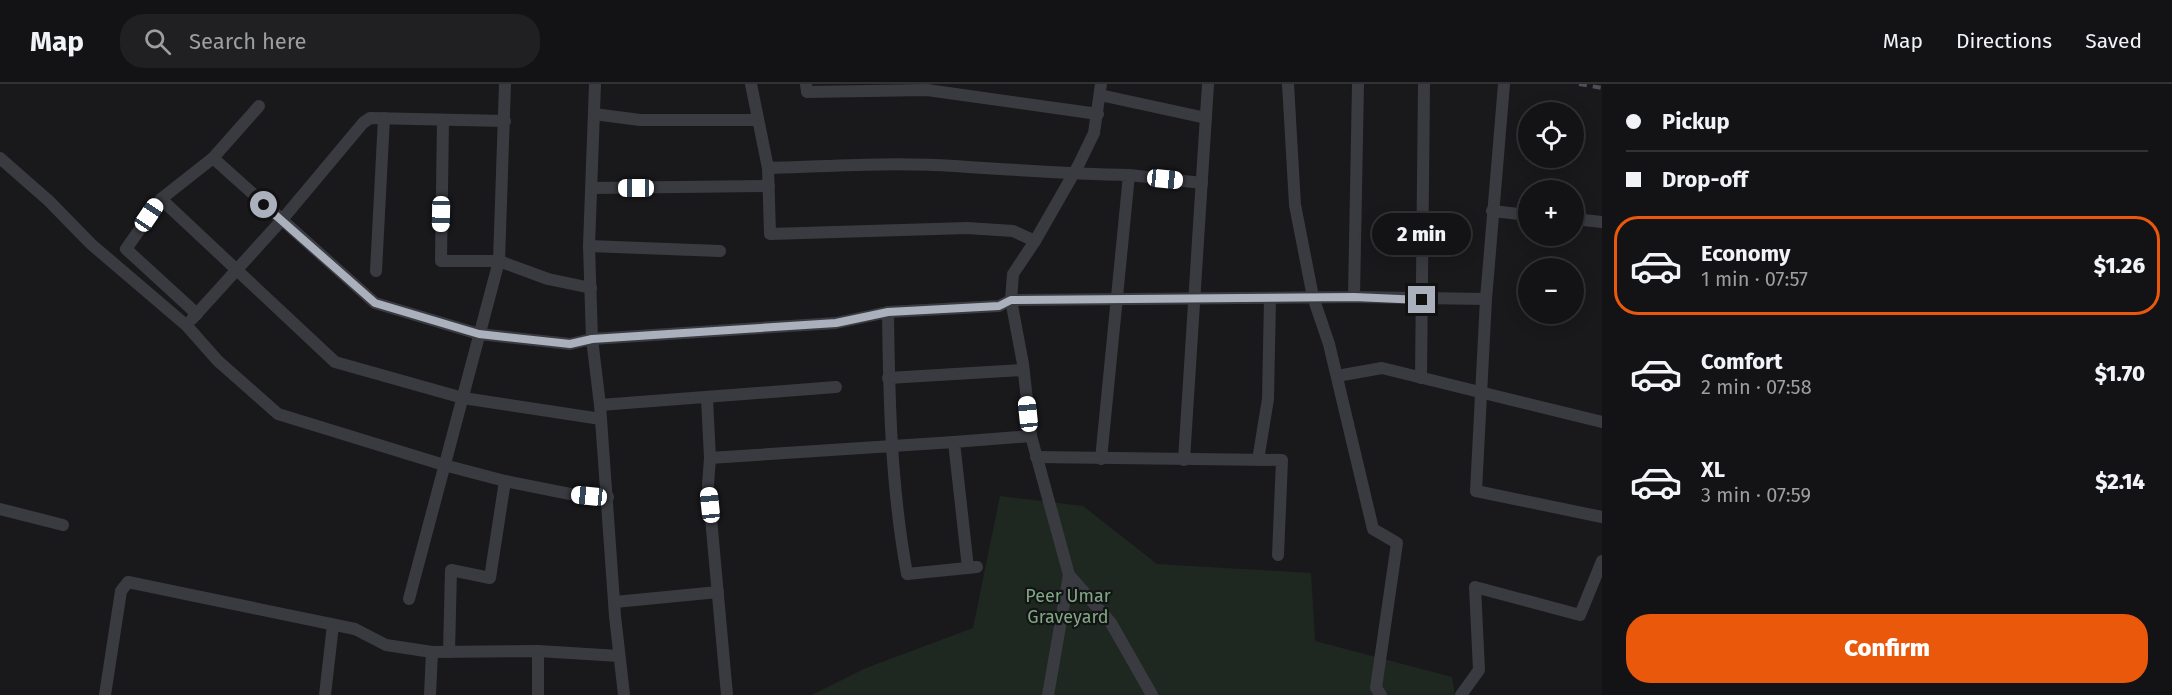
<!DOCTYPE html>
<meta charset="utf-8">
<style>
:root{--surface:#131315;--page:#202022;--text:#f1f3f6;--muted:#9d9ea0;--line:#323234;--accent:#ea580c}
body{margin:0;font-family:"Fira Sans",sans-serif;background:var(--page);color:var(--text);height:100vh;display:flex;flex-direction:column;font-size:22px;white-space:nowrap}
*{box-sizing:border-box;margin:0}
p{font-size:20px;color:var(--muted)}
.icon{flex:none;width:33px;height:33px;fill:none;stroke:currentColor;stroke-width:2;stroke-linecap:round;stroke-linejoin:round}
.map{position:relative;flex:1;overflow:hidden}
.drawer{display:flex;flex-direction:column;background:var(--surface);width:570px}
.drawer>*{flex:none}
.banner{display:grid;align-content:center;height:132px;padding:0 24px;background:var(--surface)}
.buttons{position:absolute;left:1518px;top:18px;display:grid;gap:12px}
.buttons a{display:grid;place-items:center;width:66px;height:66px;border-radius:50%;background:var(--surface);box-shadow:0 3px 15px #0003,0 0 0 2px var(--line);font-size:30px}
.end{position:absolute;width:27px;height:27px;margin:-14px;border:8px solid #abb0bd;background:#111;box-shadow:0 0 0 3px #111}
.from{border-radius:50%}
.bubble{position:absolute;height:42px;border-radius:21px;background:var(--surface);box-shadow:0 3px 15px #0003,0 0 0 2px var(--line);font-size:20px;font-weight:800;line-height:42px;text-align:center}
.car{position:absolute;width:18px;height:36px;margin:-18px -9px;border-radius:8px;box-shadow:0 0 4px 2px #0007;background:linear-gradient(#fff 24%,#345 0 40%,#fff 0 76%,#345 0 86%,#fff 0)}
.banner b{display:flex;align-items:center;gap:21px;height:57px;font-size:22px}
.banner b+b{border-top:2px solid var(--line)}
.banner i{width:15px;height:15px;background:var(--text)}
ul{padding:0;list-style:none}
li{display:flex;align-items:center;gap:18px;height:99px;margin:0 12px 9px;padding:0 12px;border:3px solid transparent;border-radius:24px}
li div{flex:1}
li b{display:block;font-size:22px}
li em{font-style:normal;font-weight:800}
li.on{border-color:var(--accent)}
li>.icon{width:54px;height:54px;stroke-width:1.5}
.primary-button{display:flex;gap:12px;margin-top:auto;padding:12px 24px}
.primary-button a{flex:1;height:69px;border-radius:24px;background:var(--accent);color:#fff;font-size:24px;font-weight:800;line-height:69px;text-align:center}
header{display:flex;align-items:center;gap:36px;box-sizing:border-box;height:84px;padding:0 30px;background:var(--surface);border-bottom:2px solid var(--line)}
header strong{font-size:28px}
nav{display:flex;gap:33px;margin-inline-start:auto;font-size:21px}
.search{width:420px;height:54px;background:var(--page);display:flex;align-items:center;gap:15px;box-sizing:border-box;padding:0 21px;border-radius:24px;color:var(--muted);font-size:22px}
main{display:flex;flex:1;min-height:0}
.map>svg:first-child{display:block}
.green{fill:#1f2820}
.lines{fill:none;stroke-linecap:round;stroke-linejoin:round}
.minor{stroke:#3a3b41;stroke-width:12}
.rail{stroke:#4d4f57;stroke-width:4;stroke-dasharray:8 6;stroke-linecap:butt}
.route{stroke:#abb0bd;stroke-width:8}
.labels{text-anchor:middle;stroke-width:4.5;stroke-linejoin:round;paint-order:stroke}
.park-label{font-size:18px;fill:#80a983;stroke:#141417}
</style>
<header>
<strong>Map</strong>
<div class="search"><svg class="icon" aria-label="search" viewBox="0 0 24 24"><circle cx="10" cy="10" r="6"/><path d="M15 15l6 6"/></svg>Search here</div>
<nav><a>Map</a><a>Directions</a><a>Saved</a></nav>
</header>
<main>
<div class="map">
<svg width="1602" height="611" viewBox="0 0 1602 611">
<rect width="100%" height="100%" fill="#19191c"/>
<path class="green" d="M1000,412L1083,422L1157,480L1311,489L1315,557L1452,593L1455,611H812L866,584L973,544Z"/>
<g class="lines">
<g class="minor">
<path d="M595,0L589,162L592,255L600,321L615,532L624,611"/>
<path d="M751,0L768,84L770,150L967,144L1013,147L1035,157L1078,82L1094,49L1101,0"/>
<path d="M806,0L807,8L927,6L1098,30"/>
<path d="M1288,0L1295,121L1313,213L1329,260L1373,445L1397,459L1376,604L1381,611"/>
<path d="M1504,0L1486,215L1476,407L1602,433"/>
<path d="M1100,11L1206,34"/>
<path d="M594,30L640,36H758"/>
<path d="M443,36L441,177H499L548,195L591,204"/>
<path d="M0,74L49,117L91,160L187,242L218,277L278,330L444,381L505,397L570,410L608,413"/>
<path d="M213,74L259,22"/>
<path d="M768,84C830,82 893,78 955,82C1013,86 1071,90 1129,91L1101,375"/>
<path d="M1129,91L1202,99"/>
<path d="M592,104L769,102"/>
<path d="M161,115L213,74L375,219L479,250L570,260L592,255L836,239L888,228L999,222L1011,216L1354,213L1358,0"/>
<path d="M1492,127L1528,131"/>
<path d="M1574,135L1602,138"/>
<path d="M589,162L720,167"/>
<path d="M376,187L384,34"/>
<path d="M1354,213L1486,215"/>
<path d="M888,228C889,316 891,403 907,490L977,483"/>
<path d="M197,230L126,165L161,115L335,278L463,314L601,335"/>
<path d="M192,235L281,137L363,39L370,34L505,37"/>
<path d="M1337,292L1382,284L1602,338"/>
<path d="M888,294L1023,286"/>
<path d="M1421,294L1424,0"/>
<path d="M707,315L710,374L708,401L727,611"/>
<path d="M600,321L836,303"/>
<path d="M1031,352L1069,491L1111,539L1152,611"/>
<path d="M1036,373L1282,376L1278,471"/>
<path d="M710,374L954,358"/>
<path d="M1184,376L1208,0"/>
<path d="M1258,376L1268,315L1270,214"/>
<path d="M0,425L63,441"/>
<path d="M968,484L954,358L1031,352L1023,280L1011,216L1013,190L1035,157"/>
<path d="M409,515L499,177L505,0"/>
<path d="M615,518L718,508"/>
<path d="M449,568L451,486L490,494L505,397"/>
<path d="M105,611L121,507L128,498L355,545L386,561L432,568L538,567L619,572"/>
<path d="M325,611L333,541"/>
<path d="M430,611L432,568"/>
<path d="M538,611V567"/>
<path d="M1048,611L1069,491"/>
<path d="M1461,611L1479,586L1475,503L1580,531L1602,477"/>
</g>
<path class="rail" d="M1579,0L1602,4"/>
</g>
<g class="lines">
<path class="route" d="M264,121L375,219L479,250L570,260L592,255L836,239L888,228L999,222L1011,216L1354,213L1422,216"/>
</g>
<g class="labels">
<g class="park-label">
<text x="1068" y="518">Peer Umar<tspan x="1068" dy="21">Graveyard</tspan></text>
</g>
</g>
</svg>
<div class="buttons">
<a><svg class="icon" aria-label="locate" viewBox="0 0 24 24"><circle cx="12" cy="12" r="6"/><path d="M12 2v4M12 18v4M2 12h4M18 12h4"/></svg></a>
<a>+</a>
<a>−</a>
</div>
<i class="end from" style="left:264px;top:121px"></i>
<i class="end" style="left:1422px;top:216px"></i>
<div class="bubble" style="left:1372px;top:129px;width:99px">2 min</div>
<i class="car" style="left:1165px;top:95px;rotate:96deg"></i>
<i class="car" style="left:636px;top:104px;rotate:270deg"></i>
<i class="car" style="left:441px;top:130px;rotate:181deg"></i>
<i class="car" style="left:149px;top:131px;rotate:34deg"></i>
<i class="car" style="left:1028px;top:330px;rotate:354deg"></i>
<i class="car" style="left:589px;top:412px;rotate:276deg"></i>
<i class="car" style="left:710px;top:421px;rotate:354deg"></i>
</div>
<section class="drawer">
<div class="banner">
<b><i class="from"></i>Pickup</b>
<b><i></i>Drop-off</b>
</div>
<ul>
<li class="on"><svg class="icon" aria-label="car" viewBox="0 0 24 24"><path d="M5 17H2v-5l4-1 3-4h7l3 4 3 1v5h-3M9 17h6M6 11h13"/><circle cx="7" cy="17" r="2"/><circle cx="17" cy="17" r="2"/></svg><div><b>Economy</b><p>1 min · 07:57</p></div><em>$1.26</em></li>
<li><svg class="icon" aria-label="car" viewBox="0 0 24 24"><path d="M5 17H2v-5l4-1 3-4h7l3 4 3 1v5h-3M9 17h6M6 11h13"/><circle cx="7" cy="17" r="2"/><circle cx="17" cy="17" r="2"/></svg><div><b>Comfort</b><p>2 min · 07:58</p></div><em>$1.70</em></li>
<li><svg class="icon" aria-label="car" viewBox="0 0 24 24"><path d="M5 17H2v-5l4-1 3-4h7l3 4 3 1v5h-3M9 17h6M6 11h13"/><circle cx="7" cy="17" r="2"/><circle cx="17" cy="17" r="2"/></svg><div><b>XL</b><p>3 min · 07:59</p></div><em>$2.14</em></li>
</ul>
<div class="primary-button"><a>Confirm</a></div>
</section>
</main>
